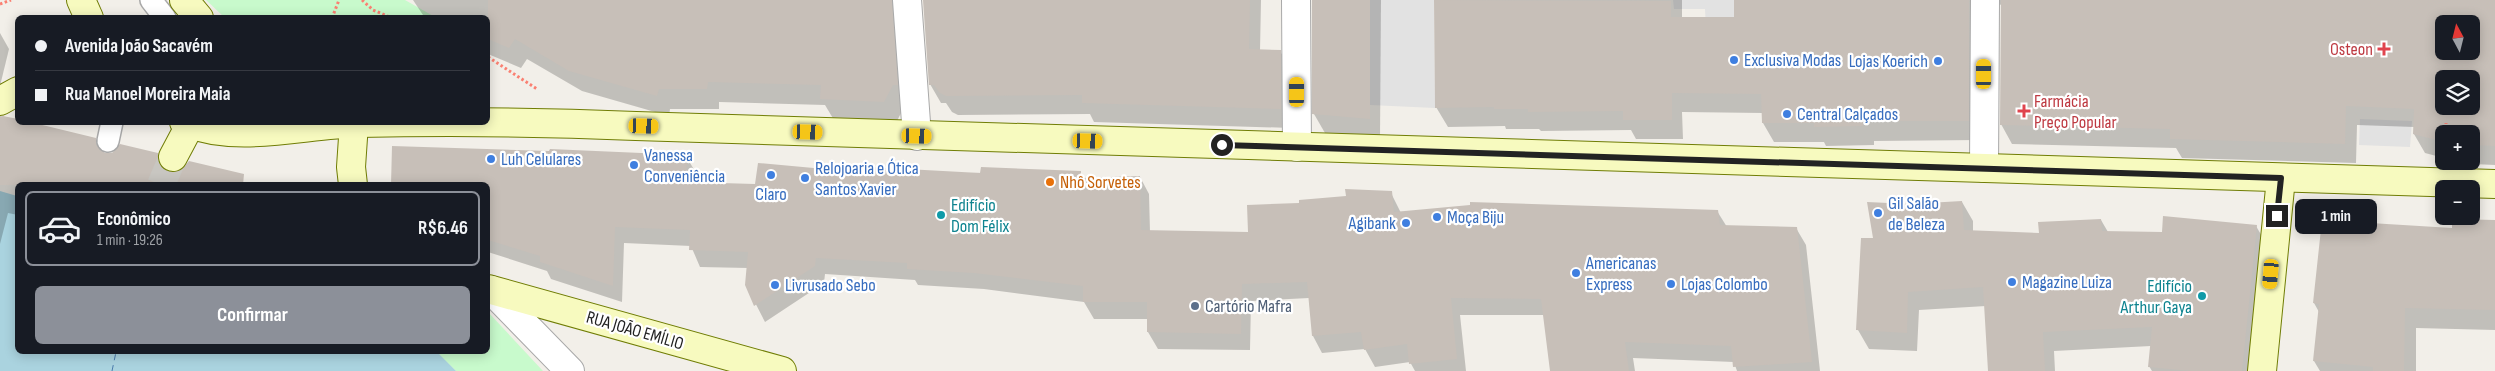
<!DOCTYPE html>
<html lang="pt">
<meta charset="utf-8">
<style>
:root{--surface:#171b24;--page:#20242c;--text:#f1f3f6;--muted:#9ea1a6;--line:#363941;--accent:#8c9099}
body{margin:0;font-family:"Sofia Sans Condensed",sans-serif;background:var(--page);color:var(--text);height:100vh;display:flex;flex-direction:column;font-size:19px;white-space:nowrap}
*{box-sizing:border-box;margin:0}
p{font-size:16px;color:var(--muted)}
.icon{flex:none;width:28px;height:28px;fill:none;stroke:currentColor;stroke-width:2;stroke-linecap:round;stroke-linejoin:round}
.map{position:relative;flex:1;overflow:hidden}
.side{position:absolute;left:15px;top:182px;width:475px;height:172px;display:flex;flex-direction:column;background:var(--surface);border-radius:8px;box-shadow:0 2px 12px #0003}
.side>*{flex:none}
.hud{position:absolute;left:15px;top:15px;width:475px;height:110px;border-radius:8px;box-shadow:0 2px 12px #0003;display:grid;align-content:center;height:110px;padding:0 20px;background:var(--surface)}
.needle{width:32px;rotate:353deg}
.tools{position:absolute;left:2435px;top:15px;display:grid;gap:10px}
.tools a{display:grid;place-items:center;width:45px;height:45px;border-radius:8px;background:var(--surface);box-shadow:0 2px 12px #0003;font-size:25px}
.end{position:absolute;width:22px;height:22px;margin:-11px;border:6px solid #222;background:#fff;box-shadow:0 0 0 2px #fff}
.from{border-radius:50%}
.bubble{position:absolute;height:35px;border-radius:8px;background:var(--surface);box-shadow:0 2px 12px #0003;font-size:16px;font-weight:700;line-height:35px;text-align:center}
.car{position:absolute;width:15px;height:30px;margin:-15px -8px;border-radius:6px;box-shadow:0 0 4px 1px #0007;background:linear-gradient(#f5c518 24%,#345 0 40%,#f5c518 0 76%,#345 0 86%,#f5c518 0)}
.hud b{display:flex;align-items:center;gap:18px;height:48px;font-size:19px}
.hud b+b{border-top:1px solid var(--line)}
.hud i{width:12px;height:12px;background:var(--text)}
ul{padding:9px 0 0;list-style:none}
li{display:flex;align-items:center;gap:15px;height:75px;margin:0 10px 8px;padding:0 10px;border:2px solid transparent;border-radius:8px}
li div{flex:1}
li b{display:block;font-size:19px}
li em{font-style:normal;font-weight:700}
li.selected{border-color:var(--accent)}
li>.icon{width:45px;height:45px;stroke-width:1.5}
.primary-button{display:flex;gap:10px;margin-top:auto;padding:10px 20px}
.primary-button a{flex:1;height:58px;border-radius:8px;background:var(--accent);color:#fff;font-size:20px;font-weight:700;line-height:58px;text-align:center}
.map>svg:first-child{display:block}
.park{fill:#c8facc}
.parking{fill:#e2e2e2}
.water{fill:#aad3df}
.shadow{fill:#0003;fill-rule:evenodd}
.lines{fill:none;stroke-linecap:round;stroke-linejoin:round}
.ferry{stroke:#4a7aab;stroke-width:1;stroke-dasharray:6 5;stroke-linecap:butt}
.building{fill:#c7bfb8;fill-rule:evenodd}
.secondary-tunnel{stroke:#c8c6c1;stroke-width:28;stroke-dasharray:28 14;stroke-linecap:butt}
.lane-casing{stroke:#a9a9a9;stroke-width:24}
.street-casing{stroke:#a9a9a9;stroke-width:30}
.secondary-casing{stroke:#707d05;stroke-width:30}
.path{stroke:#fa8072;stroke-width:3;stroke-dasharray:2.5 2.5;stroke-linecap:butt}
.lane{stroke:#fff;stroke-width:21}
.street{stroke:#fff;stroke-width:28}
.secondary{stroke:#f7fabf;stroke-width:28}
.route{stroke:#222;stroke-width:6}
.health-dot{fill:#e0444e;stroke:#fff;stroke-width:2}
.shop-dot{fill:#3f7fe0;stroke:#fff;stroke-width:2}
.food-dot{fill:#e8710a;stroke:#fff;stroke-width:2}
.culture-dot{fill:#0f9aa8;stroke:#fff;stroke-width:2}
.service-dot{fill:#5c6f8a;stroke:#fff;stroke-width:2}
.labels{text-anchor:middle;stroke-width:4.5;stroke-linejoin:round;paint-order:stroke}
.health-label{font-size:18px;fill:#be3a42;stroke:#fff;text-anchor:end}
.shop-label{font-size:18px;fill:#366cbe;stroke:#fff;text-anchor:start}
.food-label{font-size:18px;fill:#c56008;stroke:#fff;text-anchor:start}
.culture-label{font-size:18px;fill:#0d838f;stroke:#fff;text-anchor:start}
.service-label{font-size:18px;fill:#4e5e75;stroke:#fff;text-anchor:start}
.street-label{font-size:18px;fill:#222;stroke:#fff}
</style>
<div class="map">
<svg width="2495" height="371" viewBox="0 0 2495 371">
<rect width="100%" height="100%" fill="#f2efe9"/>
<g class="park">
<path d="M206,0H405L435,17H224Z"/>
<path d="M488,312L543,371H456L437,353L488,352Z"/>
</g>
<g class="parking">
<path d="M1370,0H1434L1435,108L1370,105Z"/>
<path d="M1673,0H1761L1707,48L1705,9H1674Z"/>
<path d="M2360,119L2412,121L2410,147L2359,145Z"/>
</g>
<path class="water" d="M0,191L17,196L18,352H437L456,371H0Z"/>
<g class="shadow">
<path d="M413,0H900L905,105L896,123L834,120L825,105L719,102V109H670L669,116L582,91L527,59L521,68L488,54V18H425Z"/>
<path d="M924,0H1261L1260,51H1280L1291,70V128L1094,122L1090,114L958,115L952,112L946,103H941L930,84Z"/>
<path d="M1313,0H1381L1380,138L1325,133L1314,114Z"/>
<path d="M1435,0H1682V18H1735V0H2495V165L2451,163L2450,161H2471V134H2444V158L2425,153L2414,134V127L2357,125L2356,163L2182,158L2176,148L2012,144L2001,124L2002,5L1997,4L1979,140L1874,141V145L1826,146L1824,142H1774L1763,123V113L1682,112L1683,139H1636L1631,130L1541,131L1539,129H1506L1505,126L1448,127L1436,107ZM2444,24H2471V51H2444ZM2444,79H2471V106H2444Z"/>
<path d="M0,33L9,49L0,86Z"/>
<path d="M0,116L95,140L105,154H158L168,173L214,185H18V215L8,213L0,244Z"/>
<path d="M686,156L696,173L695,184L757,185L869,174L1080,172L1084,179L1140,177L1149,194L1150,232L1249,233L1301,204L1391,193L1401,213L1717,211L1727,227L1796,228L1806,245L1820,371H1737L1734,362L1633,358L1635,371H1551L1544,315H1460L1466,371H1415L1410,362L1375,367L1365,349L1322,353L1313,336L1309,298L1251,301L1250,350L1158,349L1148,332V319H1094L1084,302L984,289L918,285L915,280L825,274L824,283L765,322L746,285L748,268L700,267L691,246L624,243L622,302L551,279L547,271L488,252V185H392Z"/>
<path d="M1962,202L1973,221V232L2040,234L2101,220L2108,232L2163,234L2256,226L2267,245L2255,371H2152L2149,366L2151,346L2054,351L2055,371H1989L1986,306L1919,310L1917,351L1869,349L1858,330L1862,239H1874L1910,206Z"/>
<path d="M2495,221V330L2416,328V371H2320L2314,361L2319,312L2314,303L2355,233L2453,229Z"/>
</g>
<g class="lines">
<path class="ferry" d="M112,371L116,352"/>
</g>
<g class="building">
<path d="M488,0H892L898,85H893L884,102L820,99L821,85L708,82L707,89H659L657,96L569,71L515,39L509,48L488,39Z"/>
<path d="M923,0H1250L1249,49L1281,50V109L1082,103V95L946,96L940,93L934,85H929Z"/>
<path d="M1312,0H1370V119L1312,114Z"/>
<path d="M1434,0L1671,1V17H1734V0H1969V121H1863V126L1814,127V123H1762L1761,94L1672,93V120H1623V111L1528,112V109H1494V107L1435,108Z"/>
<path d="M2001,0H2495V146L2471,145V134H2444V142L2413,134L2414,109L2346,106L2345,144L2170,139V129L2000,125ZM2444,24H2471V51H2444ZM2444,79H2471V106H2444Z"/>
<path d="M3,116L18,119V122H30L96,138V145L105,153H112L120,144L158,153L160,165L166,171L174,173L181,170L189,161L244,174L243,185H0V117Z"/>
<path d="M392,146L549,151L550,149L687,155L686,182L755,184L758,163L868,173L869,167L980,173L981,167L1081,171V178L1140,176L1141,230L1248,232L1247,205L1299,203V200L1346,196L1345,189L1392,191L1394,212L1470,205V202L1718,210L1720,225L1797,227L1812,362L1733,367L1731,346L1625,342L1629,371H1550L1541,299L1451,298L1457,359L1409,364L1407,344L1364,350L1361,332L1312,336L1307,282L1242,284L1241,334L1147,332V302H1083V286L974,273L907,269V263L816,258L815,266L754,306L745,285L748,252L689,250L690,230L615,227L613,286L540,262V256L488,240V185H391Z"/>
<path d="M1962,201L1964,230L2039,233L2038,222L2101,219L2102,231L2162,232L2163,216L2257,225L2242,371H2191L2148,367L2152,327L2043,332L2045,371H1988L1983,287L1908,292L1907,333L1856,330L1861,238H1873L1867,202L1910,204Z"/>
<path d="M2452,219L2495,220V310L2405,308L2404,371H2373V367L2313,361L2319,304L2313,303L2321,229L2354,231V222L2452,228Z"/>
</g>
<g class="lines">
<path class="secondary-tunnel" d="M161,185L173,157"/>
<defs>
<g id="lane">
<path d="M151,0L165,18"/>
<path d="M108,141L112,122"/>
</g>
<g id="street">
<path d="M907,0L917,136"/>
<path d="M1296,0L1297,147"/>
<path d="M1984,168L1985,0"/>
<path d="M491,290L570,371"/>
</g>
<g id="secondary">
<path d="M81,0L89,18"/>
<path d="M184,0L199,18"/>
<path d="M0,101L18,91"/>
<path d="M184,122C239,144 300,125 357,123C449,121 543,122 636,126C1255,148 1875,163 2495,184"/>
<path d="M173,157L190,125"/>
<path d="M353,185L351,167L354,123"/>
<path d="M488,289L782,371"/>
<path d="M2262,371L2281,178"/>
</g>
</defs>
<use href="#lane" class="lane-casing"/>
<use href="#street" class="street-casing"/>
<use href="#secondary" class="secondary-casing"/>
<g class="path">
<path d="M362,0L373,10L392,18"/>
<path d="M0,4L11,0"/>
<path d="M332,18L339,0"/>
<path d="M488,57L537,89"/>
<path d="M2446,134V123"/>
</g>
<use href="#lane" class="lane"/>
<use href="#street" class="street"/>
<use href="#secondary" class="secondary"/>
</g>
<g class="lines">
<path class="route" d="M1222,145L2281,178L2277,216"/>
</g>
<g class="health-dot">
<path d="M2381.5 41.5h5v5h5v5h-5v5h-5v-5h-5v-5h5z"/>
<path d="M2021.5 103.5h5v5h5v5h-5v5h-5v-5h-5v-5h5z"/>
</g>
<g class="shop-dot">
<circle cx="1734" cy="60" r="5"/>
<circle cx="1938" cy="61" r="5"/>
<circle cx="1787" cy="114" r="5"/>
<circle cx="491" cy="159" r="5"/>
<circle cx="634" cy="165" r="5"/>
<circle cx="771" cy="175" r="5"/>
<circle cx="805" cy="178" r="5"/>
<circle cx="1878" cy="213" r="5"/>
<circle cx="1437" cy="217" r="5"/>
<circle cx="1406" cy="223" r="5"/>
<circle cx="1576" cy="273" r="5"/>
<circle cx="2012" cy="282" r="5"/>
<circle cx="1671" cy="284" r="5"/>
<circle cx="775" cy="285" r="5"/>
</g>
<circle class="food-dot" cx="1050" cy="182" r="5"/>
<g class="culture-dot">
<circle cx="941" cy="215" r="5"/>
<circle cx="2202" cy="296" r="5"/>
</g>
<circle class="service-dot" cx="1195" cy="306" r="5"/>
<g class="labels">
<g class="health-label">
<text x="2373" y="55">Osteon</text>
<text x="2034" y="107" text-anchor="start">Farmácia<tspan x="2034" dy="21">Preço Popular</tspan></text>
</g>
<g class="shop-label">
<text x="1744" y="66">Exclusiva Modas</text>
<text x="1928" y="67" text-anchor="end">Lojas Koerich</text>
<text x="1797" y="120">Central Calçados</text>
<text x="644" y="161">Vanessa<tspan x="644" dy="21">Conveniência</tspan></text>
<text x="501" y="165">Luh Celulares</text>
<text x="815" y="174">Relojoaria e Ótica<tspan x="815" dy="21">Santos Xavier</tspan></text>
<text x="771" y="200" text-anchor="middle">Claro</text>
<text x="1888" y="209">Gil Salão<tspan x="1888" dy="21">de Beleza</tspan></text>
<text x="1447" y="223">Moça Biju</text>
<text x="1396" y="229" text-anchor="end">Agibank</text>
<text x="1586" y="269">Americanas<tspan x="1586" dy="21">Express</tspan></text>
<text x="2022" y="288">Magazine Luiza</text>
<text x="1681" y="290">Lojas Colombo</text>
<text x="785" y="291">Livrusado Sebo</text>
</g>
<g class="food-label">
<text x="1060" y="188">Nhô Sorvetes</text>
</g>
<g class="culture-label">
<text x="951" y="211">Edifício<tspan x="951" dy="21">Dom Félix</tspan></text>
<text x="2192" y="292" text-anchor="end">Edifício<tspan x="2192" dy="21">Arthur Gaya</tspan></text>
</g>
<g class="service-label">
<text x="1205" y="312">Cartório Mafra</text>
</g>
<g class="street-label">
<text transform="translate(635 330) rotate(16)" y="6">RUA JOÃO EMÍLIO</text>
</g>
</g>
</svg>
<div class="tools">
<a><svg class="needle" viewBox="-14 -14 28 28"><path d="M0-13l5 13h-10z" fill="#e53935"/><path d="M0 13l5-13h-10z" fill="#9ea1a6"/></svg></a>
<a><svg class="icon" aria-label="layers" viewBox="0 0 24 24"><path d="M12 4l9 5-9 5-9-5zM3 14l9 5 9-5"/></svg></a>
<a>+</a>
<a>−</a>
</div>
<i class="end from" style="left:1222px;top:145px"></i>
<i class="end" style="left:2277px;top:216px"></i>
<div class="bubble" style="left:2295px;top:199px;width:82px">1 min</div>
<i class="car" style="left:1984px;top:74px;rotate:0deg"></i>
<i class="car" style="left:1297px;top:92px;rotate:0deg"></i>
<i class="car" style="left:644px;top:126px;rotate:92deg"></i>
<i class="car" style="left:808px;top:132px;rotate:92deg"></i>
<i class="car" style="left:917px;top:136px;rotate:92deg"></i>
<i class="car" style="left:1088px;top:141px;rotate:92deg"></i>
<i class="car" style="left:2271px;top:274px;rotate:185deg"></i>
<div class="hud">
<b><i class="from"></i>Avenida João Sacavém</b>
<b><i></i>Rua Manoel Moreira Maia</b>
</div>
<section class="side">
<ul>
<li class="selected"><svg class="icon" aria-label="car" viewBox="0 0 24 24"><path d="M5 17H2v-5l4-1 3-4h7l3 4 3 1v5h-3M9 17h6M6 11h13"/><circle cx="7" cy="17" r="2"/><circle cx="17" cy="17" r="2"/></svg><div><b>Econômico</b><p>1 min · 19:26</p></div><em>R$6.46</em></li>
</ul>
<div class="primary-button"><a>Confirmar</a></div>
</section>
</div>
